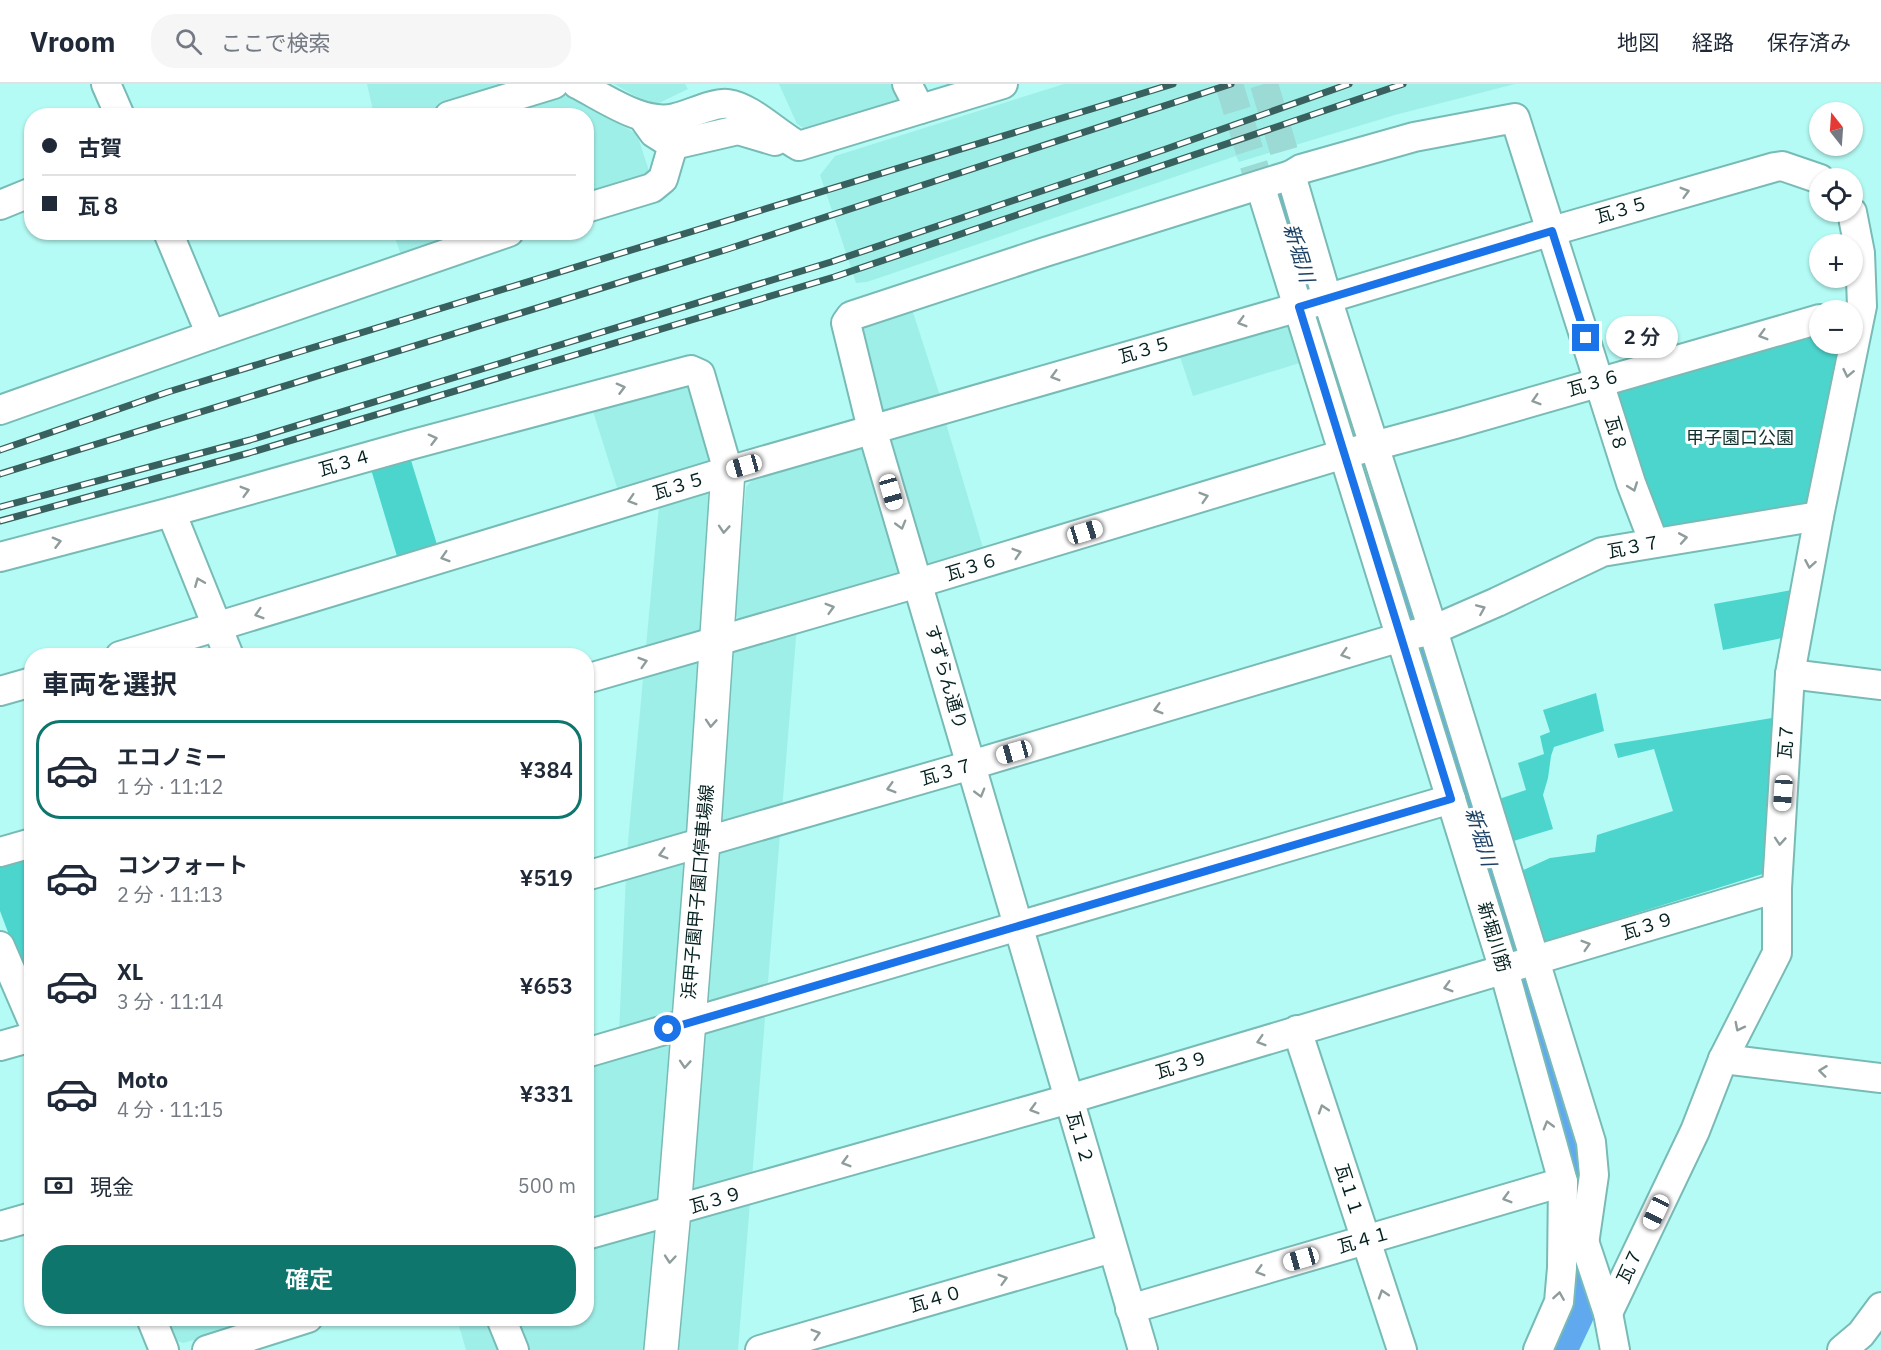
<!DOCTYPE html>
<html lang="ja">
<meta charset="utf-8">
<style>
:root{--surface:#fff;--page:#f6f6f7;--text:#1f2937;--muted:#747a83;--line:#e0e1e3;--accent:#0f766e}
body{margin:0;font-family:"IBM Plex Sans","Noto Sans JP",sans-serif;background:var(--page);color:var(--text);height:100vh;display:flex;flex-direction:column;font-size:22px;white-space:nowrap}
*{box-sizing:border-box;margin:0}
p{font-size:20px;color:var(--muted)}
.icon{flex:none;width:33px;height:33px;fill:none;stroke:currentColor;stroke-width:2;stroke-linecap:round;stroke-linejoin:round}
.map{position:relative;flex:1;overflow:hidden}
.sheet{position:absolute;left:24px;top:564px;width:570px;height:678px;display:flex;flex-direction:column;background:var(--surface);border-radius:24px;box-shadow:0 2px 4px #0004}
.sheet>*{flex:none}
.hud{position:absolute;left:24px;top:24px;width:570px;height:132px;border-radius:24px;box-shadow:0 2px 4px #0004;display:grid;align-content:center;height:132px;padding:0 18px;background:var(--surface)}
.needle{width:39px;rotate:343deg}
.tools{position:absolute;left:1809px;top:18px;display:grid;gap:12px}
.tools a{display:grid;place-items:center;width:54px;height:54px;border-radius:50%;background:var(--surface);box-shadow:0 2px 4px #0004;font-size:30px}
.end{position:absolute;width:27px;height:27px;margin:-14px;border:8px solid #1a73e8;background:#fff;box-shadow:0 0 0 3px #fff}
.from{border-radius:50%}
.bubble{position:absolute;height:42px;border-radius:21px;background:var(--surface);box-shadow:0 2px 4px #0004;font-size:20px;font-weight:600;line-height:42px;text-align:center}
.car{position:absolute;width:18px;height:36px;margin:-18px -9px;border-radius:8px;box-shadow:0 0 4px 2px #0007;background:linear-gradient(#fff 24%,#345 0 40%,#fff 0 76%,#345 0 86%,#fff 0)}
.hud b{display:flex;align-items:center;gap:21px;height:57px;font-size:22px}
.hud b+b{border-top:2px solid var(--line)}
.hud i{width:15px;height:15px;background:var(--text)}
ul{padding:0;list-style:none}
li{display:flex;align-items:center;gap:18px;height:99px;margin:0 12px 9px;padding:0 6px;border:3px solid transparent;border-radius:24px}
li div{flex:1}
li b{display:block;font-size:22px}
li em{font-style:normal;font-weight:600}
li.selected{border-color:var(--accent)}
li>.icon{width:54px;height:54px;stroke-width:1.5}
h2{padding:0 18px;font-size:27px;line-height:72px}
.pay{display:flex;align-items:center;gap:15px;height:66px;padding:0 18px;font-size:22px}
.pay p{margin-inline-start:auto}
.action{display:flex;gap:12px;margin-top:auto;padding:12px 18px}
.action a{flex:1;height:69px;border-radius:24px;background:var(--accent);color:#fff;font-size:24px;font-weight:600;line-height:69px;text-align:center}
header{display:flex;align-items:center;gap:36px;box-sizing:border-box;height:84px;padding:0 30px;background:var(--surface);border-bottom:2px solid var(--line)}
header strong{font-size:28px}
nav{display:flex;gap:33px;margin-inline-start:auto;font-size:21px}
.search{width:420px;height:54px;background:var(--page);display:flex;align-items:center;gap:15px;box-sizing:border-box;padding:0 21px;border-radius:24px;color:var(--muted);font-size:22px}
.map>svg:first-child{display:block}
.built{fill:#9fefe9}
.green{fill:#4cd5cd}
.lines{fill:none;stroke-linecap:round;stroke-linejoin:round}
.river{stroke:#61a9ee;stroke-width:40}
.minor-tunnel{stroke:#9bdad5;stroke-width:28;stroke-dasharray:28 14;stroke-linecap:butt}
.minor-casing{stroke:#78bbb6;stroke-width:32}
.major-casing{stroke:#78bbb6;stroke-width:36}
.minor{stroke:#fff;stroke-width:28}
.major{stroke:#fff;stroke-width:33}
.rail-casing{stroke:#37605e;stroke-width:7}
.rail{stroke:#fff;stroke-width:4.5;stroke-dasharray:14;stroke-linecap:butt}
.oneway{stroke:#8e9c9b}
.route{stroke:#1a73e8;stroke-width:8}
.labels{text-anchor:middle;stroke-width:6;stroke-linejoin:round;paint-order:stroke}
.street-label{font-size:18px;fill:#052221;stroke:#fff}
.park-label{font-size:18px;fill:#10302e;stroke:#fff}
.water-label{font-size:20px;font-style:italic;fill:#1b4064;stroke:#fff}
</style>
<header>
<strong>Vroom</strong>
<div class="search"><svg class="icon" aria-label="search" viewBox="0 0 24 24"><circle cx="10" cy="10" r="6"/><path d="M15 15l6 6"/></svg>ここで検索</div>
<nav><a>地図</a><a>経路</a><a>保存済み</a></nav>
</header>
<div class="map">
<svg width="1881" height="1266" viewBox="0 0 1881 1266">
<rect width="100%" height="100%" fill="#b5fbf5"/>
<g class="built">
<path d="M367,0H507L417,32L374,31Z"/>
<path d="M614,0H685L688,5L653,22Z"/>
<path d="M779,0H896L900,8L897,18L805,45L797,40Z"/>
<path d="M1064,0H1515L1395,31L1239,78L1236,72L867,198L856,199L820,91L835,72Z"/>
<path d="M557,5L637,50L650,90L587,111L586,32H479Z"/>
<path d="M393,148L477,149L402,174Z"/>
<path d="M911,222L940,312L887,330L881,325L859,250L865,236Z"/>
<path d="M1282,238L1292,243L1303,278L1193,312L1179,270Z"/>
<path d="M690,298L713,374L708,386L620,413L590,318Z"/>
<path d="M945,336L984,467L934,481L926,478L891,360L893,352Z"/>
<path d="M858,364L865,368L900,486L895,492L744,538L734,531L746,403L754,394Z"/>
<path d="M706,408L712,415L647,1266H466L457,1235L586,1234L587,979L618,970L627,768L659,422Z"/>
<path d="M797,542L738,1266H676L731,561Z"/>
<path d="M158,1235H270L183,1259L165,1253Z"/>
</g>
<g class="green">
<path d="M1819,244L1820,260H1847L1813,429L1667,447L1655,442L1613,314L1620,301Z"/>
<path d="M409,370L439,467L399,479L370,382Z"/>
<path d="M1792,506L1787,553L1723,566L1714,520Z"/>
<path d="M1596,609L1604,647L1554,663L1551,672L1548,694L1543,711L1553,745L1507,759L1493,717L1526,706L1518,679L1544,670L1540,652L1550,648L1543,626Z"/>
<path d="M1772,634L1766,789L1541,859L1519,788L1550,774L1595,768L1597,751L1673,727L1654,665L1618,674L1614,660Z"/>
<path d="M31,769V910L0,827V778Z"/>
</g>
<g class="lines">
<g class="river">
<path d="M1279,104L1305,183"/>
<path d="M1381,427L1572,1044L1580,1095"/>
<path d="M1557,1266L1574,1230L1577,1198"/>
</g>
<g class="minor-tunnel">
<path d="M1229,0L1260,101"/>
<path d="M1264,0L1291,91"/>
</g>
<defs>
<g id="minor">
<path d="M106,0L120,32"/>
<path d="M577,0C605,14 643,42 675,34C689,31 714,18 728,20C751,23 778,51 799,62L1003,0"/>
<path d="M907,0L920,25"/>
<path d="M449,32L554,0"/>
<path d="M644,35L654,49L673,61L738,46L775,57"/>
<path d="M1291,91L1327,214L1433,546L1591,1058L1594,1091L1584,1160"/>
<path d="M1260,101L1504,886L1563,1098L1562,1184L1559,1218L1538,1266"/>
<path d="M0,121L32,108"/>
<path d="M586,124L652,104L663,95L673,61"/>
<path d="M168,148L211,251"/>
<path d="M0,326L211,251L509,148"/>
<path d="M171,428L229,572"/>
<path d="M0,473L171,428L410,361L691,286L700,290L728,387"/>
<path d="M120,572L728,387L1299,223L1552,147L1775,83L1782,82L1820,95"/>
<path d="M1790,590L1881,601"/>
<path d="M586,595L918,499L1344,370L1455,340L1820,235"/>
<path d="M0,607L32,598"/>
<path d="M0,768L32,759"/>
<path d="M586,792L971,681L1401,553L1433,546L1497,518L1602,468L1819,432"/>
<path d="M0,862L32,936"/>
<path d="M1297,946L1402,1266"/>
<path d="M0,962L32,953"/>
<path d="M586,969L1451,715"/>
<path d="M1723,975L1881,994"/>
<path d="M0,1142L32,1133"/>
<path d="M1579,1142L1608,1229L1615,1266"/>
<path d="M586,1151L1069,1015L1777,804"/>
<path d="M1130,1225L1563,1098"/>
<path d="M1608,1229L1695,1047L1723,975L1777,869V804L1790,590L1819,432L1862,222L1860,169L1852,128"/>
<path d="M151,1234L164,1266"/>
<path d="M501,1234L514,1266"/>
<path d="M207,1266L308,1234"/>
<path d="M760,1266L1112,1164"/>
<path d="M1143,1266L872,345L846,239L851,232L1045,168L1291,91L1301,85L1414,53L1515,34L1631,399L1654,459"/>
<path d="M1842,1266L1861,1250L1881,1223"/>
</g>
<path id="major" d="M661,1266L674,1127L703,759L728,387"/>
</defs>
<use href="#minor" class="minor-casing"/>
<use href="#major" class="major-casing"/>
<use href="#minor" class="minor"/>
<use href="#major" class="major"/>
<defs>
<g id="rail">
<path d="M0,366L168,308L1173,0"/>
<path d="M0,390L728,165L1231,0"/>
<path d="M0,423L250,356L831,178L1166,65L1349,0"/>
<path d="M0,437L249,369L834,193L1403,0"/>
</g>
</defs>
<use href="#rail" class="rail-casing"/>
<use href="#rail" class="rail"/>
</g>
<defs><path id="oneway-chevron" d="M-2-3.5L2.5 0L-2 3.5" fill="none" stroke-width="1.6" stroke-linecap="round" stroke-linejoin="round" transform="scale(1.5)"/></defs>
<g class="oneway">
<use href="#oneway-chevron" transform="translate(1685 108) rotate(-16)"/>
<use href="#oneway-chevron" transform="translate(1242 238) rotate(164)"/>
<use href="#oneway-chevron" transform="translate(1763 251) rotate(164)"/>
<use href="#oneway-chevron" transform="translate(1848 289) rotate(102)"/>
<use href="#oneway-chevron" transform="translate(1055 292) rotate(164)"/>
<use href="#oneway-chevron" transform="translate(621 304) rotate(-15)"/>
<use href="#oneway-chevron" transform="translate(1536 316) rotate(163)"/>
<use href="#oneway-chevron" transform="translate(433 355) rotate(-15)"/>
<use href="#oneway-chevron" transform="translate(1633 403) rotate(70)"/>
<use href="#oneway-chevron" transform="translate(245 407) rotate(-16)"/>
<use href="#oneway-chevron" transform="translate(1204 413) rotate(-17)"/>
<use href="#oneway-chevron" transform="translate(632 416) rotate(163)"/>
<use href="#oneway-chevron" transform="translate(901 441) rotate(74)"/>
<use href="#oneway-chevron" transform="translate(724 445) rotate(94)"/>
<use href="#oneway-chevron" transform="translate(1683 454) rotate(-10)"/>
<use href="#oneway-chevron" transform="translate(57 458) rotate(-15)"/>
<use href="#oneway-chevron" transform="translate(1017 469) rotate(-17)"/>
<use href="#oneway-chevron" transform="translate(445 473) rotate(163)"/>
<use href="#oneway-chevron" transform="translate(1810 480) rotate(100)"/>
<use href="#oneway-chevron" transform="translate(199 498) rotate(-112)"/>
<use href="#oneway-chevron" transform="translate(830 524) rotate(-16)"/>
<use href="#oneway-chevron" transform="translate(1481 525) rotate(-23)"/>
<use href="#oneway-chevron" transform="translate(259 530) rotate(163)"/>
<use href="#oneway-chevron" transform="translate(1345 570) rotate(163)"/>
<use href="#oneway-chevron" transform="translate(643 578) rotate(-17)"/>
<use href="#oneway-chevron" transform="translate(1158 625) rotate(164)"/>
<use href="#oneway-chevron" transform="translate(711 639) rotate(94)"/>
<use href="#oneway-chevron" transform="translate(891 704) rotate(164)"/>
<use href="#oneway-chevron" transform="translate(980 709) rotate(74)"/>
<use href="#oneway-chevron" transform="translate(1780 757) rotate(94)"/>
<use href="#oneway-chevron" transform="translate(663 770) rotate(164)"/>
<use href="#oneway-chevron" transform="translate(1586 861) rotate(-17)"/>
<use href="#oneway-chevron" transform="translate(1448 903) rotate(164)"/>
<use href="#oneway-chevron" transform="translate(1739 943) rotate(117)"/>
<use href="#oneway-chevron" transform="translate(1261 957) rotate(163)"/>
<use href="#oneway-chevron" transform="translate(685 980) rotate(94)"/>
<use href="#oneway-chevron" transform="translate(1823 987) rotate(-173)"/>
<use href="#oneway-chevron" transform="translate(1034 1025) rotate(164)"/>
<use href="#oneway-chevron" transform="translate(1323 1025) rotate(-108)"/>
<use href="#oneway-chevron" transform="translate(1548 1041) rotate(-106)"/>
<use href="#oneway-chevron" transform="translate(846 1078) rotate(164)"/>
<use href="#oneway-chevron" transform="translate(1507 1114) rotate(164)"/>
<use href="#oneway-chevron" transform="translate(670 1175) rotate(95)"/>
<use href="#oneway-chevron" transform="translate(1260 1187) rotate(164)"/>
<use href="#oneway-chevron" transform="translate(1003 1195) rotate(-16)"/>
<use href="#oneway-chevron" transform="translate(1383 1210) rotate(-108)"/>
<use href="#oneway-chevron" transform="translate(1559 1212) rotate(-81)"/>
<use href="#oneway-chevron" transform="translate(816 1250) rotate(-16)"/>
</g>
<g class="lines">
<path class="route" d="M668,945L1451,715L1299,223L1552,147L1586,254"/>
</g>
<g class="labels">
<g class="street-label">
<text transform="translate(1622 126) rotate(-16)" y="6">瓦３５</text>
<text transform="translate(1145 266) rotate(-16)" y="6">瓦３５</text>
<text transform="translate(1594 299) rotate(-16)" y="6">瓦３６</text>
<text transform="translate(1616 350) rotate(73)" y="6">瓦８</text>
<text transform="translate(345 379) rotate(-16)" y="6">瓦３４</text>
<text transform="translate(679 402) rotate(-17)" y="6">瓦３５</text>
<text transform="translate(1634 463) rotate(-11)" y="6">瓦３７</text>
<text transform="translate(972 483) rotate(-17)" y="6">瓦３６</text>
<text transform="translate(946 593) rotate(74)" y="6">すずらん通り</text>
<text transform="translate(1786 657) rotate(-86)" y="6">瓦７</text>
<text transform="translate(947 688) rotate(-16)" y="6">瓦３７</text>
<text transform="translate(698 808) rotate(-85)" y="6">浜甲子園甲子園口停車場線</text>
<text transform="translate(1648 842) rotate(-17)" y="6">瓦３９</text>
<text transform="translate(1494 853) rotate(73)" y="6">新堀川筋</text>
<text transform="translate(1182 981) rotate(-17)" y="6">瓦３９</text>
<text transform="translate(1080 1054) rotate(74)" y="6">瓦１２</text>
<text transform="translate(1349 1106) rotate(72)" y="6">瓦１１</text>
<text transform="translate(716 1116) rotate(-16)" y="6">瓦３９</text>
<text transform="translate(1364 1156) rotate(-16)" y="6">瓦４１</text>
<text transform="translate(1630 1182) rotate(-65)" y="6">瓦７</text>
<text transform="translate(936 1215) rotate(-16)" y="6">瓦４０</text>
</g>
<g class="park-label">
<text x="1740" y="360">甲子園口公園</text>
</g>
<g class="water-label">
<text transform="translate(1299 169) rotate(73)" y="7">新堀川</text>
<text transform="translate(1481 753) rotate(73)" y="7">新堀川</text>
</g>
</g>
</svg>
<div class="tools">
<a><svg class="needle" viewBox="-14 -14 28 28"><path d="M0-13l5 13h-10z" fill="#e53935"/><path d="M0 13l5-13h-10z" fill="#747a83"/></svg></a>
<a><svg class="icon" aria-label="locate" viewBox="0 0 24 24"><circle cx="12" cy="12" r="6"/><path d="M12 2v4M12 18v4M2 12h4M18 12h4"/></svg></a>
<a>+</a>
<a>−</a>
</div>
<i class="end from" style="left:668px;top:945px"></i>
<i class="end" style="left:1586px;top:254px"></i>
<div class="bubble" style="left:1606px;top:232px;width:72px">2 分</div>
<i class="car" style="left:744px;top:382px;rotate:254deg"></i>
<i class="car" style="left:891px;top:408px;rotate:164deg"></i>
<i class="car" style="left:1085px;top:448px;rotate:73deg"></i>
<i class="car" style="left:1014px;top:668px;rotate:254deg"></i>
<i class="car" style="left:1783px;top:709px;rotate:184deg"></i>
<i class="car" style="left:1656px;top:1128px;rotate:205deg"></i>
<i class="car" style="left:1301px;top:1175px;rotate:254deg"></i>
<div class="hud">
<b><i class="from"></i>古賀</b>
<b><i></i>瓦８</b>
</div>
<section class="sheet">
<h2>車両を選択</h2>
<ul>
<li class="selected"><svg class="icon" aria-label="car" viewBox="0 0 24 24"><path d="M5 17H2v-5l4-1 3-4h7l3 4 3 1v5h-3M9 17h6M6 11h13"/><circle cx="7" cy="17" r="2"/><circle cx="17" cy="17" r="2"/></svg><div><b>エコノミー</b><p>1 分 · 11:12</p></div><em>¥384</em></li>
<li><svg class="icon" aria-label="car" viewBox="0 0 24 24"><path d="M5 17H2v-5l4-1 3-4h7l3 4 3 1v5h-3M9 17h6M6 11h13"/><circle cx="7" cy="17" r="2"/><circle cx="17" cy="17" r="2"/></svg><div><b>コンフォート</b><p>2 分 · 11:13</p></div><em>¥519</em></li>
<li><svg class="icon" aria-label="car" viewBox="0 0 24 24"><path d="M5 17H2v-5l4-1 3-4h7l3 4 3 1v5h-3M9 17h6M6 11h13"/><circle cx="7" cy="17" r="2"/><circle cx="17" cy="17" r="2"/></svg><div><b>XL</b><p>3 分 · 11:14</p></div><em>¥653</em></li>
<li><svg class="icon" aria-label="car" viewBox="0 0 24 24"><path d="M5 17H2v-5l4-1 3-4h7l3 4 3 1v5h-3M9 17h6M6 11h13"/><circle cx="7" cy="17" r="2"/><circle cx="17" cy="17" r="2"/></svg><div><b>Moto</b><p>4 分 · 11:15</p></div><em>¥331</em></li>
</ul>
<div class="pay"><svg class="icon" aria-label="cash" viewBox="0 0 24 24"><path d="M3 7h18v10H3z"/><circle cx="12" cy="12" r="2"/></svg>現金<p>500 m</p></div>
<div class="action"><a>確定</a></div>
</section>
</div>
